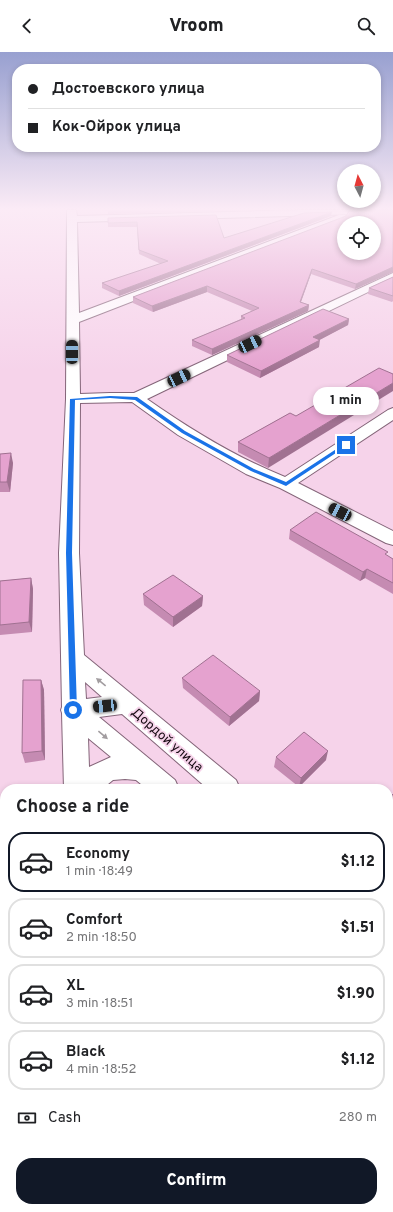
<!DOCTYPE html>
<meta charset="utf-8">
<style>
:root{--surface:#fff;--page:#f2f2f2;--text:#202124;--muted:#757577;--line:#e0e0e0;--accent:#111827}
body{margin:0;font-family:Overpass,sans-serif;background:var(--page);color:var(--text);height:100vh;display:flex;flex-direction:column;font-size:15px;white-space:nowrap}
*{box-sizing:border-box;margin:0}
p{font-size:13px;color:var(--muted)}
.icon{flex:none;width:22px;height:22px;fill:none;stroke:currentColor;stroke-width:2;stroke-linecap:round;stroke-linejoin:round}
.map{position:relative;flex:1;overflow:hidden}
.side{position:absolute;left:0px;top:732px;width:393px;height:428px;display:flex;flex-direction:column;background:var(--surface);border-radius:16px 16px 0 0;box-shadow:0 2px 6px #0003}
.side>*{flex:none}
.guide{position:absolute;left:12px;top:12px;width:369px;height:88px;border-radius:16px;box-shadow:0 2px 6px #0003;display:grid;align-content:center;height:88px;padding:0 16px;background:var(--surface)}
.needle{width:26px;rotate:354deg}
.buttons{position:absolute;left:337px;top:112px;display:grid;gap:8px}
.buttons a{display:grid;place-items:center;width:44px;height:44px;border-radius:50%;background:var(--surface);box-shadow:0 2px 6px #0003;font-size:20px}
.end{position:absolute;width:18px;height:18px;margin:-9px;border:5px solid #1a73e8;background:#fff;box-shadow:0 0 0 2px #fff}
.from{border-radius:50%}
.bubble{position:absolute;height:28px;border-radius:14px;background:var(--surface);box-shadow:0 2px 6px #0003;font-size:13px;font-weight:800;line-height:28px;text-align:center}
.car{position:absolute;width:12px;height:24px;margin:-12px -6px;border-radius:5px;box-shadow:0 0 3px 1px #0007;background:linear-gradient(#222 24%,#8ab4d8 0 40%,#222 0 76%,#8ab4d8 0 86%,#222 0)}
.guide b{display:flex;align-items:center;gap:14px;height:38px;font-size:15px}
.guide b+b{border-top:1px solid var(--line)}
.guide i{width:10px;height:10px;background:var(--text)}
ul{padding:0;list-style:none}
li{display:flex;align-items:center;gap:12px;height:60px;margin:0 8px 6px;padding:0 8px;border:2px solid var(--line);border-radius:16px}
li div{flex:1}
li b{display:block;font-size:15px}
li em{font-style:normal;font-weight:800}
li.on{border-color:var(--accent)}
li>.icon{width:36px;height:36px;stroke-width:1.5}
h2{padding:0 16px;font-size:18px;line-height:48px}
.pay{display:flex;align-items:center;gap:10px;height:44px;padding:0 16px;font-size:15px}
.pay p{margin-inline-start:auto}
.button{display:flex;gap:8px;margin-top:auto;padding:8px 16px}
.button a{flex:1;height:46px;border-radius:16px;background:var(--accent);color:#fff;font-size:16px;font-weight:800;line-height:46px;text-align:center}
header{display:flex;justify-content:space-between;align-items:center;height:52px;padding:0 16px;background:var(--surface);font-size:18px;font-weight:800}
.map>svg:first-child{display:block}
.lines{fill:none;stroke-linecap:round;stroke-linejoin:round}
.minor-casing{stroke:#846579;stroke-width:2}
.minor{fill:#fff;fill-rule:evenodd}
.wall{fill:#c58bb2}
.shaded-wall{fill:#a07191}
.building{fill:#e5a2cf;stroke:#a07191;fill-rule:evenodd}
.oneway{fill:#a29da0}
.route{fill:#1a73e8}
.labels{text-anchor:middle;stroke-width:3.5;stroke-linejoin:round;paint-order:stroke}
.street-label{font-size:13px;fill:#160a12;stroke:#f6d3ea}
</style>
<header><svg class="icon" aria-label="back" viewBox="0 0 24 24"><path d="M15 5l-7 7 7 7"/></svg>Vroom<svg class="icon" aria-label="search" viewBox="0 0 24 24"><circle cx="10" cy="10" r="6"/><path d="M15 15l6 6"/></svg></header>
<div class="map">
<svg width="393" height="1160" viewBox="0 0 393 1160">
<rect width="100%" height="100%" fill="#f6d3ea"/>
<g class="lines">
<defs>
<g id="minor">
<path d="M67,158H76L77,164L303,158H393V161L77,170L79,261L339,163H345L347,165L345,167L79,270L80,342L110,341H134L393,221V228L147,347C190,377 235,405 285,425L388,358L393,356V368L298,431L393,479V493L386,491L280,436L246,422L178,383L132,350L80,351L79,501L84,603L236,728L240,737H208L122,662L99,665L175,728L179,737H147L136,728L125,727L113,728L102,737H64L62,661L61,658L62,655L59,501L66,347ZM85,630L102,645L86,647ZM88,686L111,705L89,715Z"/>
<path d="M388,860L393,862V896L388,893Z"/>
<path d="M388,924L393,926V961L388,958Z"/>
<rect x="81" y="1155" width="40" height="5"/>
</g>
</defs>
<use href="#minor" class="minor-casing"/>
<use href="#minor" class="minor"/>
</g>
<g class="wall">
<path d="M105,158H213V159L108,162V159H105Z"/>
<path d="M393,158V220L355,237L311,222L301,250L309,253L308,259L212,303L192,294V288L241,267V264L252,259L207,240L153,260L133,251V245Z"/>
<path d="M216,163L224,186L331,164L119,244L102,236V231L161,212L139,202L137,175H108V171Z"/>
<path d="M393,225V249L392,250L368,242L369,236Z"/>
<path d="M349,267L348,273L319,288V295L260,326L227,310V303Z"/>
<path d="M290,361L268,416L238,400V390Z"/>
<path d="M0,402L13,411L10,440H0Z"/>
<path d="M290,478L387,504L393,507V542L365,526L360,529L289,487Z"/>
<path d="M31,526L33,537L32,580L0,583V529Z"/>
<path d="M143,542L203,544L202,554L173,575L144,553Z"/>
<path d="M182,626L260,639L259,649L229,674L183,636Z"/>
<path d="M41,628L44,638L45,708L25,711L22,701Z"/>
<path d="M276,705L326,708L299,735L274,715Z"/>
<path d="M393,742V779L388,775V748Z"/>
<path d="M393,798V804L391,802Z"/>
<path d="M393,1062V1114L388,1109V1070Z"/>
<path d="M290,1155H336L333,1160H294Z"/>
</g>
<g class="shaded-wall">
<path d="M332,160L331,164L119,244V239Z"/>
<path d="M393,215V220L355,237L356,232Z"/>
<path d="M312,217L311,222L299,255L300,250Z"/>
<path d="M207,234V240L153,260L152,254Z"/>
<path d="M309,253L308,259L212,303V297Z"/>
<path d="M349,267L348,273L312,292L313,285Z"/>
<path d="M320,288L319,295L260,326L261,319Z"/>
<path d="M393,331V339L268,416L269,406Z"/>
<path d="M11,401L13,411L10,440L7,430Z"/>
<path d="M367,517L365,526L360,529L363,520Z"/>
<path d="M31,526L33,537L32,580L29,570Z"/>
<path d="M203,544L202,554L173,575V565Z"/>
<path d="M41,628L44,638L45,708L42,699Z"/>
<path d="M260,639L259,649L229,674L230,665Z"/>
<path d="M328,699L326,708L299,735L301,726Z"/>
<path d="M0,862L3,867L0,900Z"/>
<rect x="56" y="1155" width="4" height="5"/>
</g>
<g class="building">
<path d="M380,158H393V215L356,232L312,217L300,250L309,253L212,297L192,288L245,266L241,264L259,256L207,234L152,254L133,245L346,164L349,159ZM344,171H374V201H344Z"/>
<path d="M332,160L119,239L102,231L168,209L139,198L137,170L108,171V166L216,163L224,186L304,161Z"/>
<path d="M393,225V244L369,236Z"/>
<path d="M323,257L349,267L313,285L320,288L261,319L227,303Z"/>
<path d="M379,316L393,322V331L269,406L238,390L290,361L296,364Z"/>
<path d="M11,401L7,430H0V402Z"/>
<path d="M316,460L388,500L385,502L393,507V531L367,517L363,520L290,478Z"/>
<path d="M173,523L203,544L173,565L143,542Z"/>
<path d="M31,526L29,570L0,573V529Z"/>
<path d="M213,603L260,639L230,665L182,626Z"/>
<path d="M23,628H41L42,699L22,701Z"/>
<path d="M304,680L328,699L301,726L276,705Z"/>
<path d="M393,742V768L388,764V748Z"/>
<path d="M393,1068V1106L388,1101V1076Z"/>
<path d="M3,1115H5V1155H56V1160H0Z"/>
<path d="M293,1155H336L333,1160H297Z"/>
</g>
<defs><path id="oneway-solid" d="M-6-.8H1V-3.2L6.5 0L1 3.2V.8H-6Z"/></defs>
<g class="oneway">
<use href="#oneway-solid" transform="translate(101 630) rotate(-141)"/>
<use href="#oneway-solid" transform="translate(103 683) rotate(40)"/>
</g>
<linearGradient id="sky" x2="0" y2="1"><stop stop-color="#98a0d0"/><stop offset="0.49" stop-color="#fbebf6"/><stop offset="1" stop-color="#fbebf6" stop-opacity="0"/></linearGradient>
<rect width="393" height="320" fill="url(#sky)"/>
<path class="route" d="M110,344L137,345L185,379L254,417L286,430L344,392L348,393L286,434L251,419L182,381L135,348L110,346L75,348L72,501L77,658L73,661L70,658L66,501L70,347Z"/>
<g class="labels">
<g class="street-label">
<text transform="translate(168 687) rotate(41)" y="5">Дордой улица</text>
</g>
</g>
</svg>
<div class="buttons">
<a><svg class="needle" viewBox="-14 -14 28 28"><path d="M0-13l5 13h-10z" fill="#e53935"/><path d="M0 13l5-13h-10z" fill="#757577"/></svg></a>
<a><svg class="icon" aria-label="locate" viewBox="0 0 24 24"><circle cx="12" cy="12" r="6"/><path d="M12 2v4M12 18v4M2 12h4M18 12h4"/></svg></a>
</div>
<i class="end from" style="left:73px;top:658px"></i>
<i class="end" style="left:346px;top:393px"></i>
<div class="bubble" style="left:313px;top:335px;width:66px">1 min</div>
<i class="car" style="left:250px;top:292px;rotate:65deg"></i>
<i class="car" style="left:72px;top:300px;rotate:0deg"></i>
<i class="car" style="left:179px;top:326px;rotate:65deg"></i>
<i class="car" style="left:340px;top:460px;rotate:297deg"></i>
<i class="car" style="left:105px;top:654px;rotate:264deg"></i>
<div class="guide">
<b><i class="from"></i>Достоевского улица</b>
<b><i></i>Кок-Ойрок улица</b>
</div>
<section class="side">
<h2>Choose a ride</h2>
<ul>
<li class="on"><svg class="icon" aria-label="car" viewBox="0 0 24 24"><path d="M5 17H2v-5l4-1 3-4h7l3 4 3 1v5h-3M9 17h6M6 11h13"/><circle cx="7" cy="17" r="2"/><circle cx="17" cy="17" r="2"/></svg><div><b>Economy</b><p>1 min · 18:49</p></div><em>$1.12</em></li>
<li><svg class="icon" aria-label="car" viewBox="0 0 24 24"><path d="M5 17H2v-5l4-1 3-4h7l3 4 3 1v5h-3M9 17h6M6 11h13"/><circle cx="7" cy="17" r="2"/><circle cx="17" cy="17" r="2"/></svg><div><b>Comfort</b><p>2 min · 18:50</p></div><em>$1.51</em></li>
<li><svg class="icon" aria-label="car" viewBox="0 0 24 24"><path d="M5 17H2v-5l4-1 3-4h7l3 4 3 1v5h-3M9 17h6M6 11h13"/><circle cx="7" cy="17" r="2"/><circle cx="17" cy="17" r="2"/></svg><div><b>XL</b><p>3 min · 18:51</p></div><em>$1.90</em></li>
<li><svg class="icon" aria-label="car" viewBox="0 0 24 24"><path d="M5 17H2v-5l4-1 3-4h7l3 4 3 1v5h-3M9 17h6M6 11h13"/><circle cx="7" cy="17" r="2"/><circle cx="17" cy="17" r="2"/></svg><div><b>Black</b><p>4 min · 18:52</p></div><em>$1.12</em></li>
</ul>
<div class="pay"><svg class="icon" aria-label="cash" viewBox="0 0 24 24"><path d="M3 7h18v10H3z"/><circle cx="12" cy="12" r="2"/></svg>Cash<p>280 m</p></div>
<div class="button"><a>Confirm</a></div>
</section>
</div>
